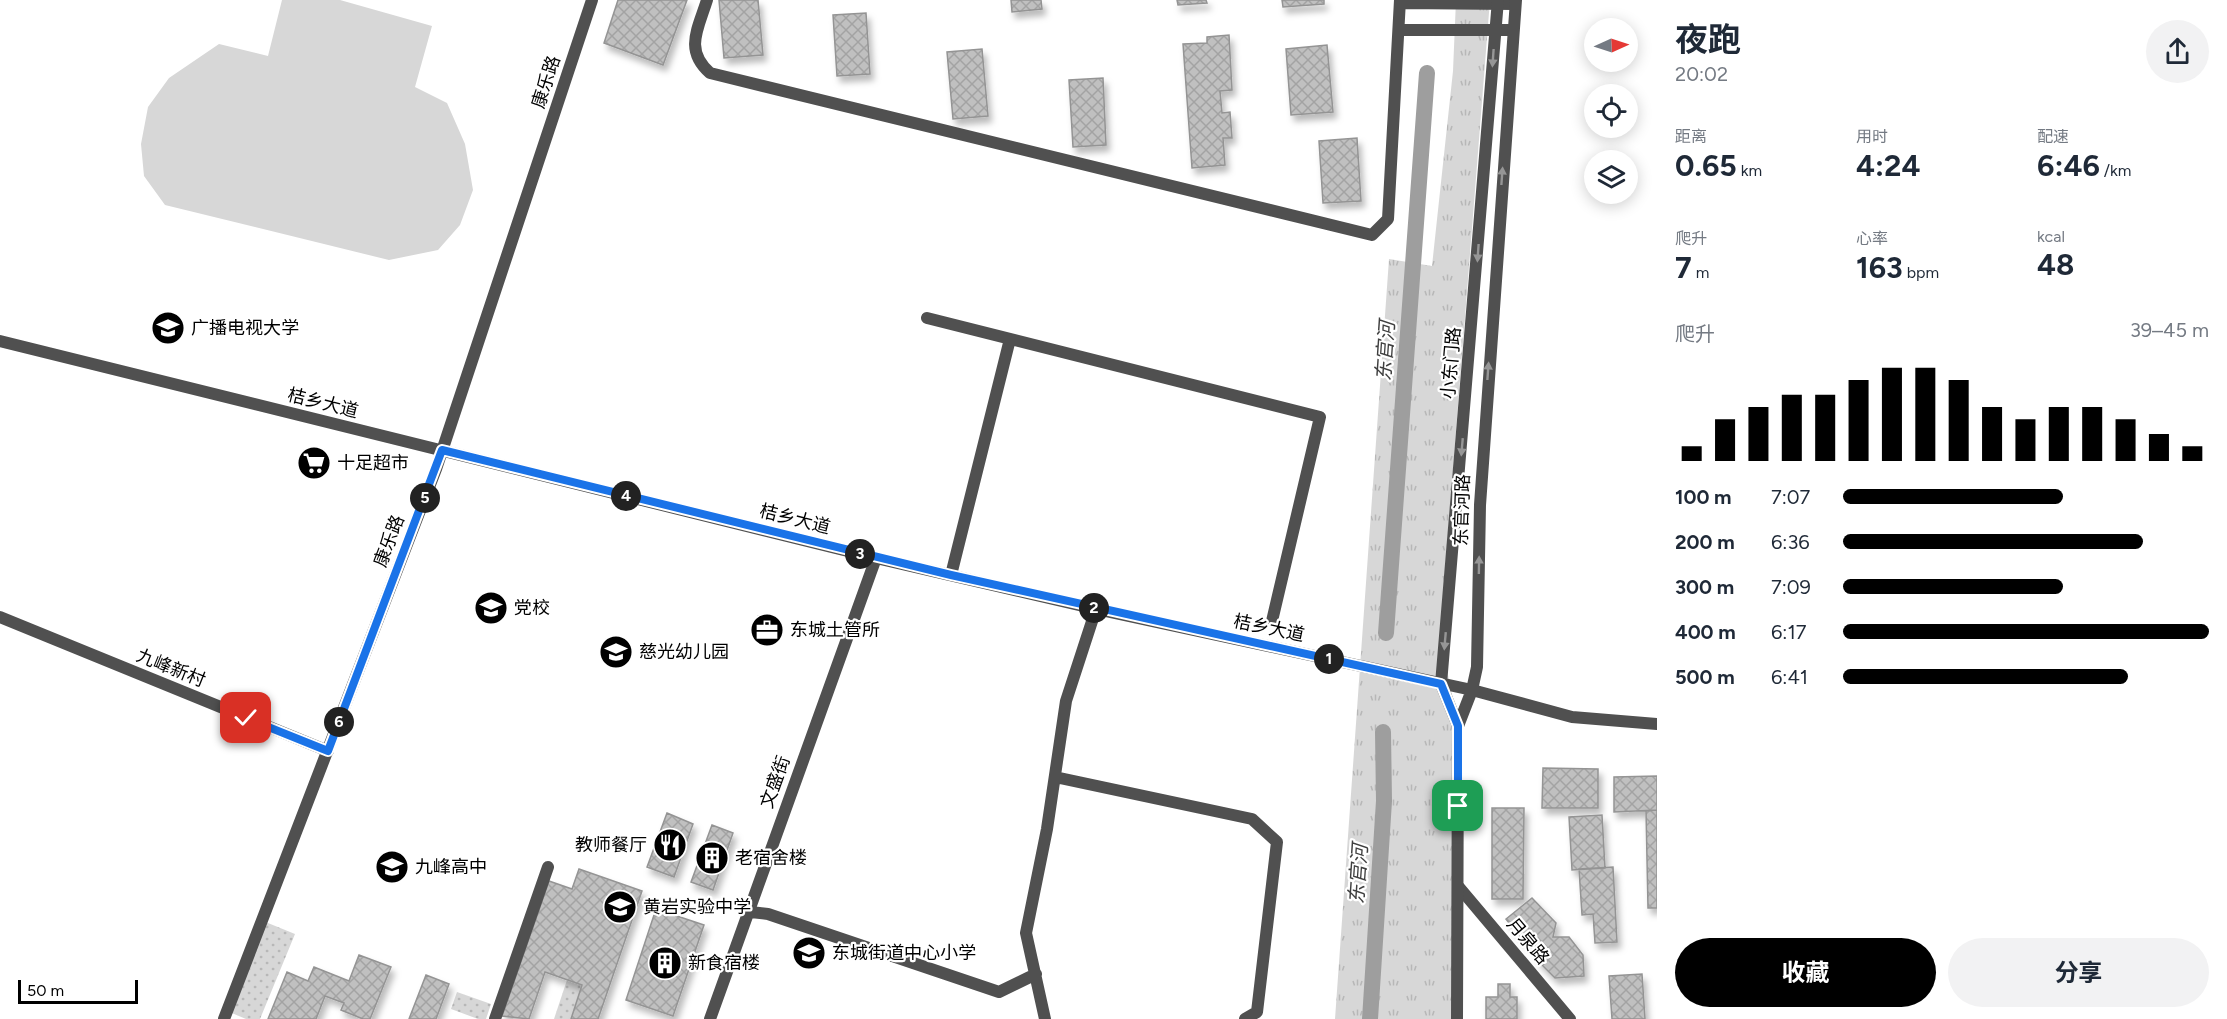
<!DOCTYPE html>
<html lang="zh">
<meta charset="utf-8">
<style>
body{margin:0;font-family:Figtree,"Noto Sans SC",sans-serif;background:#f2f2f3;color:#1f2937;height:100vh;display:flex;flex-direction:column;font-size:22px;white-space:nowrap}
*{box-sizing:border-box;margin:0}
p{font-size:20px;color:#747a83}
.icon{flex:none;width:33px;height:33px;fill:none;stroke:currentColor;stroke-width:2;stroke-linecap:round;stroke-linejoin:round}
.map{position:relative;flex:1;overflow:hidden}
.side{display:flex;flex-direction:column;background:#fff;width:570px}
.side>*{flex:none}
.needle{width:39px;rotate:87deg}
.fabs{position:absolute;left:1584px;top:18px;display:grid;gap:12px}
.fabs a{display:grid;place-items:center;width:54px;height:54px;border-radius:50%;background:#fff;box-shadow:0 3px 15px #0003;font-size:30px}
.scale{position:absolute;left:18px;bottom:15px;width:120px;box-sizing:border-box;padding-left:6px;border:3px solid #000;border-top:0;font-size:16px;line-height:21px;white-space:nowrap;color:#000;-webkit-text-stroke:4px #fff;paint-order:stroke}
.pin{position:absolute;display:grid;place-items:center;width:51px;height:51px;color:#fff;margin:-26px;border-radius:12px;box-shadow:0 3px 9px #0006}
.km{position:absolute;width:30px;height:30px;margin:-15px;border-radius:50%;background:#222;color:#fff;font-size:16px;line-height:30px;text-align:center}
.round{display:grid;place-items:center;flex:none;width:63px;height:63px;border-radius:32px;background:#f2f2f3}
.head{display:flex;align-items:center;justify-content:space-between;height:102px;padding:0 18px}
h1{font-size:33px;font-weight:700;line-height:45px}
.figures{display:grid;grid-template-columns:repeat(3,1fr);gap:9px;height:102px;padding:6px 18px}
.figures div{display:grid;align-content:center}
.figures b{font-size:30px;font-weight:700}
.figures small{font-size:16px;font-weight:400}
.figures p{font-size:16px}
.chart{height:168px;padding:12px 18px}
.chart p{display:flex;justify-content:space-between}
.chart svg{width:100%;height:108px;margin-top:6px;stroke:#000;stroke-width:6}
.button{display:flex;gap:12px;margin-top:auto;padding:12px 18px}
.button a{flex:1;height:69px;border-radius:36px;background:#000;color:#fff;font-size:24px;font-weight:700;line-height:69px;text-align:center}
.button a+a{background:#f2f2f3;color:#1f2937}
ul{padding:0 18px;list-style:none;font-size:20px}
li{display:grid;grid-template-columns:96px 72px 1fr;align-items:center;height:45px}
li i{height:15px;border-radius:8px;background:#000}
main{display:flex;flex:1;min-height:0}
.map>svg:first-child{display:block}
</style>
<main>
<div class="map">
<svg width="1657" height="1019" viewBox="0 0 1657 1019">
<defs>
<pattern id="grass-dots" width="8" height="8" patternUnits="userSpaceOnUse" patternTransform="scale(1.5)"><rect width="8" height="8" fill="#d7d7d7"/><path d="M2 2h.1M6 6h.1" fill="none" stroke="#b7b7b7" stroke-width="1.8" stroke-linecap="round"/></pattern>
<pattern id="park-tufts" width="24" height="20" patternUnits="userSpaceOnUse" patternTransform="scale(1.5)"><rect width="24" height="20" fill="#d7d7d7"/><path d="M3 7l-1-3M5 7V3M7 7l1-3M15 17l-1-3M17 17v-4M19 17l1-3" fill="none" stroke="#b7b7b7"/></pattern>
<pattern id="building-cross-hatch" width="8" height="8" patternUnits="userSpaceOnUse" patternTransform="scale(1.5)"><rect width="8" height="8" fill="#c0c0c0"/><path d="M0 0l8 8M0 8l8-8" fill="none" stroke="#a3a3a3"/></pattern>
<filter id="shadow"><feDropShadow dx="3.5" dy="6" stdDeviation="3" flood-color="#0004"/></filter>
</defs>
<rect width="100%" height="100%" fill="#fff"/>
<path fill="url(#grass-dots)" d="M263,921L295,934L260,1019H246L227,1011Z
M567,980L582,985L571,1019H554Z
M457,992L491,1004L486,1019H478L451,1009Z"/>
<path fill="url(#park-tufts)" d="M1456,0H1490L1440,634L1458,726L1457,1019H1335L1389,259L1432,266L1453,71Z"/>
<path fill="#d7d7d7" d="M282,0H340L432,26L415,87L447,103L465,144L473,190L460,225L438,250L389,260L165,205L144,176L141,144L148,107L169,78L219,44L268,56Z"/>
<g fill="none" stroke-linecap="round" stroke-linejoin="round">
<path stroke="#9e9e9e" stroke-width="16" d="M1386,633L1427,73
M1370,1019L1384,801L1383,732"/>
</g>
<path fill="url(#building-cross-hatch)" stroke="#949494" stroke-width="1.5" filter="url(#shadow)" d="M618,0H687L663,65L604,43Z
M719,0H758L763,55L724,58Z
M1011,0H1041L1042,9L1012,12Z
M1177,0H1206L1207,3L1178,5Z
M1282,0H1324V4L1283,7Z
M866,13L870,74L837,76L833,15Z
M1229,35L1232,90L1220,91L1222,113L1230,112L1232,138H1223L1225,165L1192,168L1183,44L1207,43V37Z
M1327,45L1333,112L1291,115L1286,49Z
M982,49L988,116L953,119L947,52Z
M1103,78L1106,145L1073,147L1069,80Z
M1357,138L1361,201L1323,203L1319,141Z
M1543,768L1598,769V808H1542Z
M1657,776V810L1614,812V777Z
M1492,808H1524L1523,899H1492Z
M1657,810V908H1648L1646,811Z
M667,813L693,824L674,877L647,867Z
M1602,815L1605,868L1572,870L1569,817Z
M712,825L733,833L713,890L691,882Z
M1613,867L1617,942L1595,943L1593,914L1582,915L1579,869Z
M579,869L642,891L598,1019H571L582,985L545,972L529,1019L502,1016L549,881L572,889Z
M1532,898L1556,923L1553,937H1569L1583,955L1584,976L1555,978L1537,960L1535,941L1524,942L1506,919Z
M656,909L704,925L673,1016L626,1000Z
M359,955L391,967L370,1019H363L341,1010L344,1003L325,996L316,1019H268L287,972L308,981L314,967L349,981Z
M1642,974L1645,1019H1612L1609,976Z
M426,975L449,984L436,1019H409Z
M1498,984H1510V997H1517V1019H1486V997H1498Z"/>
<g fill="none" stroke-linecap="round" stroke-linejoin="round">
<path stroke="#505050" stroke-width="12" d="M707,0C698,29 684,50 710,73L1372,235L1388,219L1400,0
M1400,3L1515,4
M1399,30H1513
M927,318L1320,417L1272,621
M951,575L1010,339
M0,617L328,751
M1055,777L1252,819L1277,842L1257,1012L1245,1019
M1458,886L1570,1019
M751,912L768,914L999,992L1036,974
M495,1019L548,867
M710,1019L876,558
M1045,1019L1026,933L1047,829L1066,701L1096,609"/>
<path stroke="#505050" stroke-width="12" d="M0,341L876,558L1096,609L1472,690L1572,717L1657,724
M1458,726L1441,684L1498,0
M224,1019L436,469L592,0
M1457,1019L1458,726L1472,690L1477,667L1480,505L1516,0"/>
</g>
<defs><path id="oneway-solid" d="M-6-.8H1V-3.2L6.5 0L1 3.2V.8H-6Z" transform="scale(1.5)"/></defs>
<g fill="#969696">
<use href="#oneway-solid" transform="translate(1493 58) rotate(94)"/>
<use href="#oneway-solid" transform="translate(1502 176) rotate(-86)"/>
<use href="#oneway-solid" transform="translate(1478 253) rotate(94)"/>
<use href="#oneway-solid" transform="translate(1488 371) rotate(-86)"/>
<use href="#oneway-solid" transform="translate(1462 447) rotate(95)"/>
<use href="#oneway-solid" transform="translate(1479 565) rotate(-89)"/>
<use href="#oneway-solid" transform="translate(1445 641) rotate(95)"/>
</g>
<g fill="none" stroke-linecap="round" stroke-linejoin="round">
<defs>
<path id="route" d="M246,718L328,751L442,450L951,575L1441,684L1458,726V806"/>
</defs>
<use href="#route" stroke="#fff" stroke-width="12"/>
<use href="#route" stroke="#1a73e8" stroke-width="8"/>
</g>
<defs>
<symbol id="school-disc" viewBox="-11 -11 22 22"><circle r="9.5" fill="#000" stroke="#fff"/><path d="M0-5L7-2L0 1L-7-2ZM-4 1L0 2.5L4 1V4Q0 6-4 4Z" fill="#fff"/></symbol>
<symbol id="supermarket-disc" viewBox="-11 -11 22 22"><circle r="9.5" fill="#000" stroke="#fff"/><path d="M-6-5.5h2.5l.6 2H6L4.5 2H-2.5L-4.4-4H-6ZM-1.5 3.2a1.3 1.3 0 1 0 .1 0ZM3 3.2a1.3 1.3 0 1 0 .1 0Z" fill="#fff"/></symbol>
<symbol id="office-disc" viewBox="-11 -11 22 22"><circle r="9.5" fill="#000" stroke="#fff"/><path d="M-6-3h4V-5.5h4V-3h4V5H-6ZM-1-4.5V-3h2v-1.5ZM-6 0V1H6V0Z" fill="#fff"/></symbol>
<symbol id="restaurant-disc" viewBox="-11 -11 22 22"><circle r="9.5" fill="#000" stroke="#fff"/><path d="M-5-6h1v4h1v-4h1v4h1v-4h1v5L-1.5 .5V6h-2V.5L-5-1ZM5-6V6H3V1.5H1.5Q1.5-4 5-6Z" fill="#fff"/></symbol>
<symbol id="building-disc" viewBox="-11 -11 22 22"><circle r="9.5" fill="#000" stroke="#fff"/><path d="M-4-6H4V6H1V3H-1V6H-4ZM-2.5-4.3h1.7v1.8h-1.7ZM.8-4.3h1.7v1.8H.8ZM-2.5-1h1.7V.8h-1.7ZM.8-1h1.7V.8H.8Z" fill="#fff"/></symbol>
</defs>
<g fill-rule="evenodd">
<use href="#school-disc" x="149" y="309" width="38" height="38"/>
<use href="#supermarket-disc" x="295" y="444" width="38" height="38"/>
<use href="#school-disc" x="472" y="589" width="38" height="38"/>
<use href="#office-disc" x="748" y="611" width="38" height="38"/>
<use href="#school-disc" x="597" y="633" width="38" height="38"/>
<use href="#restaurant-disc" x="651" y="826" width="38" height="38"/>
<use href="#building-disc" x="693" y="839" width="38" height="38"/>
<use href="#school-disc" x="373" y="848" width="38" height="38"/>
<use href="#school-disc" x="601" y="888" width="38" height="38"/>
<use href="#school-disc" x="790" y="934" width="38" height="38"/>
<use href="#building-disc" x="646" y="944" width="38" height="38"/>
</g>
<g text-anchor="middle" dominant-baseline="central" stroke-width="4.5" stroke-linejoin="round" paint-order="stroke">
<g font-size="18" fill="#000" stroke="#fff">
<text transform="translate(546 82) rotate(-72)">康乐路</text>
<text transform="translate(1451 363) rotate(-85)">小东门路</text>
<text transform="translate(323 403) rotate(14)">桔乡大道</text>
<text transform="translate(1462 510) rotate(-88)">东官河路</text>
<text transform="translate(795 519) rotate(14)">桔乡大道</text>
<text transform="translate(389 541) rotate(-69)">康乐路</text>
<text transform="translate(1269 628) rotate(12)">桔乡大道</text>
<text transform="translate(171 668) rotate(22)">九峰新村</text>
<text transform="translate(775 782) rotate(-70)">文盛街</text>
<text transform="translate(1528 941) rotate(50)">月泉路</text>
</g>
<g font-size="18" fill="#000" stroke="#fff" text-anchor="start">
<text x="191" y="328">广播电视大学</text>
<text x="337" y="463">十足超市</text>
<text x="514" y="608">党校</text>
<text x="790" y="630">东城土管所</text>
<text x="639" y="652">慈光幼儿园</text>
<text x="647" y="845" text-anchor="end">教师餐厅</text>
<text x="735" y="858">老宿舍楼</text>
<text x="415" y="867">九峰高中</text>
<text x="643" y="907">黄岩实验中学</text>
<text x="832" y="953">东城街道中心小学</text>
<text x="688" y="963">新食宿楼</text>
</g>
<g font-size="20" font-style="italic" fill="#3f3f3f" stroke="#fff">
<text transform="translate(1385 351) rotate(-86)">东官河</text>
<text transform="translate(1358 874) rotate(-86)">东官河</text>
</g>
</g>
</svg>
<div class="fabs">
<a><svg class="needle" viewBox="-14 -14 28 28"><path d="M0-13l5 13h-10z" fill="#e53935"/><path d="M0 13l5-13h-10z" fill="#747a83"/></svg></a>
<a><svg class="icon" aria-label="locate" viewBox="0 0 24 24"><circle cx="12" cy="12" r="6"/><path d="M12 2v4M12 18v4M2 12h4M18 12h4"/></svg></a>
<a><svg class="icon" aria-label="layers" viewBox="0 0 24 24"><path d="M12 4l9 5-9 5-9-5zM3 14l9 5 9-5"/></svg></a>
</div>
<div class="scale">50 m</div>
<div class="pin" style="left:1458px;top:806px;background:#1e9e55"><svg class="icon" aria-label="arrive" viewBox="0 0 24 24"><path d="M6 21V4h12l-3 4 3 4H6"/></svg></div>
<div class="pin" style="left:246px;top:718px;background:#d93025"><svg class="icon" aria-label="check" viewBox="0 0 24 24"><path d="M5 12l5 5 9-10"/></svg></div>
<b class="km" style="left:1329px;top:659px">1</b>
<b class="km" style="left:1094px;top:608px">2</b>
<b class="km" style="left:860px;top:554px">3</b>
<b class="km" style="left:626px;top:496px">4</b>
<b class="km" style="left:425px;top:498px">5</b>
<b class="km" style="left:339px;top:722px">6</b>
</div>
<section class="side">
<div class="head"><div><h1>夜跑</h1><p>20:02</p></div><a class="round"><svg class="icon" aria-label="share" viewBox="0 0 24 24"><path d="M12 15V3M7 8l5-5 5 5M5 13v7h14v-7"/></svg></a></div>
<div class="figures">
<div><p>距离</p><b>0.65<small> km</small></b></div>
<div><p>用时</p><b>4:24</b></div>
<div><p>配速</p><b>6:46<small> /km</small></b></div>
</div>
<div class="figures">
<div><p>爬升</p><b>7<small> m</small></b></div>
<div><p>心率</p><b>163<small> bpm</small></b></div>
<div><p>kcal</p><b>48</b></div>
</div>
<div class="chart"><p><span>爬升</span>39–45 m</p>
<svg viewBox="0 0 160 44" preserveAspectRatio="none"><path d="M5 44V38M15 44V27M25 44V22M35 44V17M45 44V17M55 44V11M65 44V6M75 44V6M85 44V11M95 44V22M105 44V27M115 44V22M125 44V22M135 44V27M145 44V33M155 44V38"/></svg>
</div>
<ul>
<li><b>100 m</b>7:07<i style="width:60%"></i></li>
<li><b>200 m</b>6:36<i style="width:82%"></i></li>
<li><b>300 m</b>7:09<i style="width:60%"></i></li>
<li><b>400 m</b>6:17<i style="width:100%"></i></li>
<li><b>500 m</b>6:41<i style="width:78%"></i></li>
</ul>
<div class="button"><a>收藏</a><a>分享</a></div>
</section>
</main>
